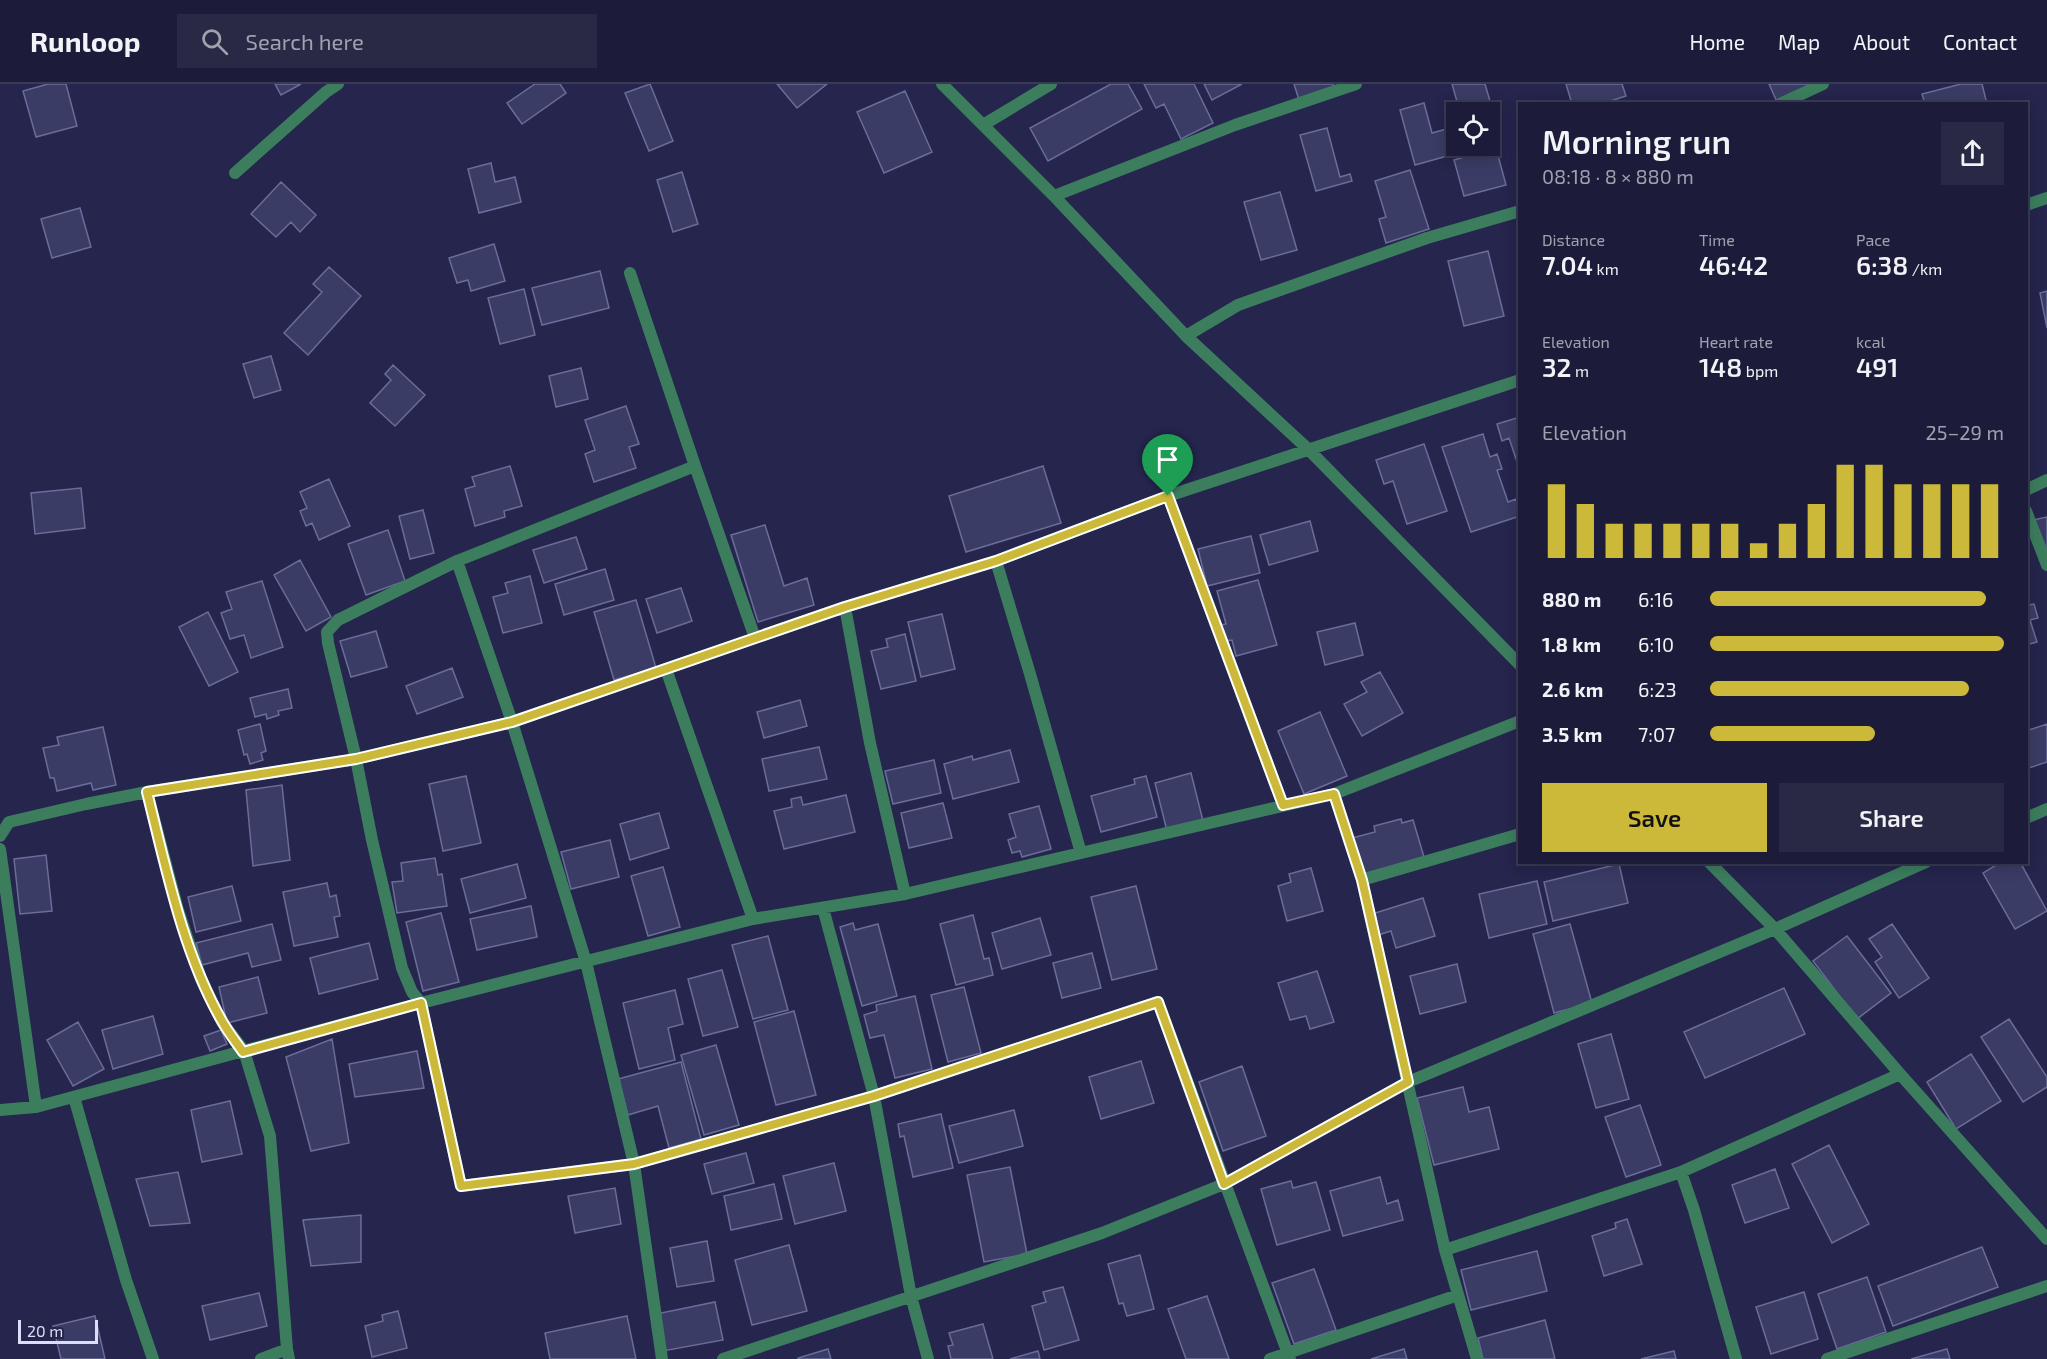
<!DOCTYPE html>
<meta charset="utf-8">
<style>
body{margin:0;font-family:"Exo 2",sans-serif;background:#292945;color:#f1f3f6;height:100vh;display:flex;flex-direction:column;font-size:22px;white-space:nowrap}
*{box-sizing:border-box;margin:0}
p{font-size:20px;color:#a0a1af}
.icon{flex:none;width:33px;height:33px;fill:none;stroke:currentColor;stroke-width:2;stroke-linecap:round;stroke-linejoin:round}
.map{position:relative;flex:1;overflow:hidden}
.panel{position:absolute;left:1518px;top:18px;width:510px;height:762px;display:flex;flex-direction:column;background:#1c1c3a;border-radius:0px;box-shadow:0 3px 15px #0003,0 0 0 2px #3a3a54}
.panel>*{flex:none}
.buttons{position:absolute;left:1446px;top:18px;display:grid;gap:12px}
.buttons a{display:grid;place-items:center;width:54px;height:54px;border-radius:0px;background:#1c1c3a;box-shadow:0 3px 15px #0003,0 0 0 2px #3a3a54;font-size:30px}
.scale{position:absolute;left:18px;bottom:15px;width:80px;box-sizing:border-box;padding-left:6px;border:3px solid #dbdef8;border-top:0;font-size:16px;line-height:21px;white-space:nowrap;color:#dbdef8;-webkit-text-stroke:4px #25254d;paint-order:stroke}
.pin{position:absolute;display:grid;place-items:center;width:51px;height:51px;color:#fff;margin:-62px -26px;border-radius:50% 50% 50% 0;rotate:-45deg;box-shadow:0 0 6px #0007}
.pin .icon{rotate:45deg}
.round{display:grid;place-items:center;flex:none;width:63px;height:63px;border-radius:0px;background:#292945}
.head{display:flex;align-items:center;justify-content:space-between;height:102px;padding:0 24px}
h1{font-size:33px;font-weight:600;line-height:45px}
.metrics{display:grid;grid-template-columns:repeat(3,1fr);gap:9px;height:102px;padding:6px 24px}
.metrics div{display:grid;align-content:center}
.metrics b{font-size:26px;font-weight:600}
.metrics small{font-size:16px;font-weight:400}
.metrics p{font-size:16px}
.chart{height:168px;padding:12px 24px}
.chart p{display:flex;justify-content:space-between}
.chart svg{width:100%;height:108px;margin-top:6px;stroke:#ccb939;stroke-width:6}
.primary-button{display:flex;gap:12px;margin-top:auto;padding:12px 24px}
.primary-button a{flex:1;height:69px;border-radius:0px;background:#ccb939;color:#111;font-size:24px;font-weight:600;line-height:69px;text-align:center}
.primary-button a+a{background:#292945;color:#f1f3f6}
ul{padding:0 24px;list-style:none;font-size:20px}
li{display:grid;grid-template-columns:96px 72px 1fr;align-items:center;height:45px}
li i{height:15px;border-radius:8px;background:#ccb939}
header{display:flex;align-items:center;gap:36px;box-sizing:border-box;height:84px;padding:0 30px;background:#1c1c3a;border-bottom:2px solid #3a3a54}
header strong{font-size:28px}
nav{display:flex;gap:33px;margin-inline-start:auto;font-size:21px}
.search{width:420px;height:54px;background:#292945;display:flex;align-items:center;gap:15px;box-sizing:border-box;padding:0 21px;border-radius:0px;color:#a0a1af;font-size:22px}
.map>svg:first-child{display:block}
</style>
<header>
<strong>Runloop</strong>
<div class="search"><svg class="icon" aria-label="search" viewBox="0 0 24 24"><circle cx="10" cy="10" r="6"/><path d="M15 15l6 6"/></svg>Search here</div>
<nav><a>Home</a><a>Map</a><a>About</a><a>Contact</a></nav>
</header>
<div class="map">
<svg width="2047" height="1275" viewBox="0 0 2047 1275">
<rect width="100%" height="100%" fill="#25254d"/>
<path fill="#3a3c65" stroke="#6a6d9a" stroke-width="1.5" d="M48,0H66L77,42L36,53L23,7Z
M275,0H301L281,11Z
M535,0H560L566,9L522,40L507,19Z
M650,0L673,57L649,67L625,9Z
M777,0H827L797,24Z
M1111,0H1128L1142,25L1048,77L1030,44Z
M1144,0H1194L1213,39L1181,55L1164,20L1156,24Z
M1204,0H1242L1212,16Z
M1294,0H1333L1334,4L1299,16Z
M1452,0H1485L1497,41L1490,43V28H1460Z
M1566,0H1622L1626,12L1601,20H1572Z
M1769,0H1815L1777,18Z
M1961,0H1982L1987,20H1925L1922,10Z
M905,7L932,68L884,89L857,28Z
M1424,19L1432,49L1450,44L1458,69L1415,81L1400,26Z
M1327,44L1340,93L1350,90L1352,97L1316,107L1300,51Z
M1496,64L1506,101L1464,112L1454,76Z
M491,79L495,98L515,93L521,118L479,129L468,85Z
M1410,86L1429,145L1386,159L1379,135L1386,133L1375,97Z
M682,88L698,140L673,148L657,96Z
M281,98L316,131L300,148L291,138L276,153L251,130Z
M1280,108L1297,166L1261,176L1244,118Z
M80,124L91,163L52,174L41,135Z
M494,160L505,197L471,207L468,196L457,199L449,174Z
M1488,167L1504,232L1464,242L1448,177Z
M329,183L361,212L308,271L284,249L322,208L313,200Z
M600,187L609,224L542,241L532,204Z
M524,205L535,251L500,260L488,214Z
M2047,207V244L2040,209Z
M271,272L281,306L254,314L243,280Z
M393,281L425,311L395,342L370,319L391,296L385,290Z
M581,284L588,315L556,323L549,292Z
M626,322L639,360L629,363L636,384L594,398L585,370L595,366L585,336Z
M1520,333V387L1509,354L1502,357L1497,340Z
M1483,350L1490,373L1497,370L1502,385L1497,386L1508,418L1516,415L1520,432L1471,448L1442,363Z
M1424,360L1447,427L1407,440L1393,397L1384,400L1376,376Z
M510,382L522,422L504,427L505,433L475,442L465,405L475,402L472,393Z
M1043,382L1061,439L966,468L949,412Z
M329,395L350,442L319,456L312,439L306,442L300,427L307,424L300,408Z
M81,404L85,444L35,450L31,409Z
M423,426L434,469L410,475L399,432Z
M2047,433V485L2033,436Z
M1310,437L1318,467L1269,481L1260,451Z
M765,441L784,502L807,494L814,521L758,538L731,451Z
M388,446L405,497L366,511L348,460Z
M1251,452L1260,489L1207,502L1198,465Z
M576,453L587,485L544,499L533,466Z
M300,476L331,533L306,547L274,491Z
M605,485L614,516L564,531L555,500Z
M530,492L542,539L503,549L493,513L508,509L505,499Z
M1258,496L1277,561L1236,572L1232,556L1225,557L1220,541L1226,540L1217,507Z
M262,497L283,563L251,574L244,551L230,555L221,529L232,525L226,508Z
M681,504L692,537L657,549L646,515Z
M2026,513L2029,521L2034,520L2038,534L2030,536L2037,558L2026,561Z
M636,516L656,584L614,596L594,528Z
M208,528L238,588L209,602L179,543Z
M942,530L955,585L921,593L908,538Z
M1355,539L1363,571L1325,581L1317,548Z
M376,547L387,583L351,593L340,557Z
M905,550L916,597L881,605L871,567L888,563L886,555Z
M452,584L463,613L417,630L406,602Z
M1380,588L1403,629L1362,652L1344,620L1367,608L1361,598Z
M288,605L292,624L278,627L279,631L267,635L266,630L255,633L250,614Z
M800,616L807,642L764,654L757,628Z
M1320,628L1347,692L1304,710L1278,647Z
M260,640L266,667L261,669L263,676L250,680L247,670L244,671L238,646Z
M2047,640V678L2026,685V647Z
M103,643L116,701L93,706L91,699L57,707L54,694H50L43,664L59,661L57,653Z
M819,663L827,695L769,707L762,675Z
M1010,666L1019,698L953,715L944,680L972,672L973,676Z
M934,676L941,709L893,720L885,687Z
M1191,689L1203,737L1167,747L1155,699Z
M466,692L481,759L443,767L429,700Z
M1146,692L1157,733L1101,748L1091,712L1135,700L1134,695Z
M282,701L290,776L253,782L246,706Z
M846,711L855,748L784,765L774,727L792,723L791,715L801,713L803,721Z
M943,719L952,754L909,764L901,729Z
M1039,722L1051,765L1022,773L1020,767L1012,769L1008,756L1016,753L1009,730Z
M659,729L669,764L630,776L620,740Z
M1401,735L1402,739L1413,736L1424,773L1363,790L1352,754L1375,748L1374,742Z
M610,756L619,793L571,805L561,768Z
M46,771L52,827L20,830L14,775Z
M435,774L438,791L442,790L447,822L397,829L392,798L403,797L401,779Z
M2001,778H2020L2047,827L2015,845L1983,789Z
M517,780L526,814L470,829L461,795Z
M1619,780L1628,819L1553,837L1544,798Z
M663,783L680,843L648,852L631,792Z
M1311,784L1323,827L1287,837L1278,802L1291,798L1289,790Z
M1537,797L1547,840L1489,854L1479,810Z
M327,799L330,813L336,811L340,832L334,833L338,853L294,862L283,808Z
M232,802L241,837L196,848L188,813Z
M1136,802L1157,885L1112,896L1091,813Z
M1423,814L1435,852L1396,864L1391,847L1378,851L1372,830Z
M531,822L537,853L477,866L470,835Z
M441,829L459,898L423,907L406,838Z
M973,831L984,875L989,874L993,891L956,901L940,840Z
M1040,834L1051,871L1002,885L992,849Z
M853,839L855,846L878,840L897,912L862,922L840,843Z
M272,840L281,876L252,883L248,869L202,881L196,859Z
M1570,840L1592,919L1554,929L1533,850Z
M1892,840L1929,894L1899,914L1875,878L1882,873L1869,855Z
M768,852L788,926L753,935L732,861Z
M1847,852L1891,909L1857,935L1813,877Z
M369,859L378,895L319,910L310,874Z
M1092,869L1101,904L1062,914L1053,879Z
M1457,880L1466,918L1420,930L1410,892Z
M722,886L738,943L703,952L688,895Z
M1317,887L1334,938L1310,945L1306,932L1290,936L1278,899Z
M258,893L267,929L227,939L219,903Z
M964,903L981,969L948,978L931,911Z
M1784,904L1805,950L1705,994L1684,948Z
M675,906L683,940L668,944L675,976L639,985L623,919Z
M915,912L932,985L895,994L884,951L870,954L864,931L877,927L876,921Z
M794,927L816,1011L776,1021L754,938Z
M153,932L163,970L113,985L102,946Z
M2009,935L2047,993V1003L2023,1018L1981,953Z
M78,938L104,985L73,1002L47,956Z
M221,946L227,960L210,967L204,952Z
M1611,950L1629,1015L1596,1024L1578,960Z
M332,955L349,1059L311,1067L286,973Z
M716,961L739,1041L704,1051L681,971Z
M417,967L424,1004L355,1013L349,980Z
M1971,970L2001,1017L1956,1045L1927,998Z
M1141,977L1154,1019L1101,1035L1089,993Z
M681,978L701,1055L669,1064L658,1022L628,1031L618,995Z
M1242,982L1266,1052L1223,1067L1199,998Z
M1463,1003L1469,1028L1489,1023L1499,1065L1434,1081L1417,1014Z
M230,1017L242,1070L202,1078L191,1026Z
M1640,1021L1661,1081L1626,1093L1605,1033Z
M1014,1026L1023,1062L959,1079L949,1042Z
M941,1030L953,1084L913,1093L904,1052L900,1053L898,1040Z
M1829,1061L1869,1140L1832,1159L1792,1080Z
M746,1069L754,1099L712,1110L704,1080Z
M834,1079L846,1127L795,1140L783,1092Z
M1010,1083L1027,1170L984,1178L967,1091Z
M1775,1085L1789,1124L1745,1139L1732,1101Z
M178,1088L190,1139L150,1142L136,1095Z
M1380,1093L1387,1120L1398,1116L1403,1136L1343,1152L1330,1107Z
M1291,1097L1293,1104L1316,1098L1330,1146L1277,1161L1261,1105Z
M774,1100L782,1135L731,1146L724,1112Z
M615,1104L621,1140L575,1149L568,1112Z
M361,1131V1178L311,1182L303,1136Z
M1627,1135L1642,1180L1604,1192L1592,1152L1616,1144L1615,1139Z
M707,1157L714,1197L677,1203L670,1164Z
M789,1161L807,1227L752,1241L735,1176Z
M1982,1163L1998,1203L1893,1242L1878,1202Z
M1537,1167L1547,1207L1471,1226L1461,1186Z
M1140,1171L1154,1225L1127,1232L1123,1219L1119,1220L1108,1180Z
M1314,1185L1336,1246L1294,1260L1272,1199Z
M1867,1193L1886,1248L1837,1265L1818,1210Z
M1063,1203L1079,1256L1044,1266L1032,1222L1046,1218L1043,1208Z
M1804,1208L1818,1255L1771,1270L1756,1223Z
M259,1209L267,1242L210,1256L202,1222Z
M1207,1212L1229,1275H1186L1168,1225Z
M715,1218L723,1256L663,1267L656,1230Z
M398,1227L407,1264L372,1273L365,1242L383,1237L382,1231Z
M95,1232L105,1275H61L53,1242Z
M627,1232L636,1275H550L545,1249Z
M1545,1236L1555,1275H1483L1478,1254Z
M983,1240L993,1275H951L948,1262L953,1261L949,1249Z
M828,1265L831,1275H798V1274Z
M1404,1265L1407,1275H1371Z
M1947,1265L1950,1275H1911Z
M1038,1267L1040,1275H1010Z
M1674,1267L1676,1275H1641Z"/>
<g fill="none" stroke-linecap="round" stroke-linejoin="round">
<path stroke="#3c7d5e" stroke-width="12" d="M942,0L1054,112L1186,252L1309,366L1520,581
M1780,20L1823,0
M983,41L1051,0
M235,89L326,8L338,0
M1054,112L1235,41L1356,0
M2026,121L2047,114
M630,189L695,382L755,554
M1186,252L1238,221L1427,154L1520,127
M2026,406L2047,396
M1168,412L1283,721
M2026,427L2047,481
M457,477L512,638L586,878L634,1080L874,1012L1158,918L1290,1275
M996,477L1030,590L1081,769
M845,523L870,659L905,810
M666,585L753,835
M147,708L178,826L201,895L222,938L244,967L270,1052L287,1265L289,1275
M1334,710L1362,796L1445,1166L1477,1275
M2026,734L2047,725
M0,752L9,738L86,720L147,708L356,675L512,638L845,523L996,477L1168,412L1520,296
M0,765L3,786
M1709,778L1775,845L1900,990L2047,1155
M0,786H3L36,1023L421,919L753,835L905,810L1334,710L1520,637
M1362,796L1520,750
M823,824L874,1012L911,1212L928,1275
M74,1013L126,1196L153,1275
M0,1026L36,1023
M1681,1088L1694,1126L1736,1275
M1445,1166L1681,1088L1900,990
M261,1275L287,1265
M662,1275L634,1080L461,1102L421,919L412,908L402,884L372,756L356,675L328,559L327,548L338,536L457,477L695,382
M723,1275L1102,1149L1224,1100L1408,998L1775,845L1926,778
M1270,1275L1458,1211
M1827,1275L2047,1202"/>
</g>
<g fill="none" stroke-linecap="round" stroke-linejoin="round">
<defs>
<path id="route" d="M1168,412L1283,721L1334,710L1362,796L1408,998L1224,1100L1158,918L874,1012L634,1080L461,1102L421,919L243,968C236,958 228,948 222,937C183,869 166,784 147,708L356,675L512,638L845,523L996,477Z"/>
</defs>
<use href="#route" stroke="#fff" stroke-width="12"/>
<use href="#route" stroke="#ccb939" stroke-width="8"/>
</g>
</svg>
<div class="buttons">
<a><svg class="icon" aria-label="locate" viewBox="0 0 24 24"><circle cx="12" cy="12" r="6"/><path d="M12 2v4M12 18v4M2 12h4M18 12h4"/></svg></a>
</div>
<div class="scale">20 m</div>
<div class="pin" style="left:1168px;top:412px;background:#1e9e55"><svg class="icon" aria-label="arrive" viewBox="0 0 24 24"><path d="M6 21V4h12l-3 4 3 4H6"/></svg></div>
<section class="panel">
<div class="head"><div><h1>Morning run</h1><p>08:18 · 8 × 880 m</p></div><a class="round"><svg class="icon" aria-label="share" viewBox="0 0 24 24"><path d="M12 15V3M7 8l5-5 5 5M5 13v7h14v-7"/></svg></a></div>
<div class="metrics">
<div><p>Distance</p><b>7.04<small> km</small></b></div>
<div><p>Time</p><b>46:42</b></div>
<div><p>Pace</p><b>6:38<small> /km</small></b></div>
</div>
<div class="metrics">
<div><p>Elevation</p><b>32<small> m</small></b></div>
<div><p>Heart rate</p><b>148<small> bpm</small></b></div>
<div><p>kcal</p><b>491</b></div>
</div>
<div class="chart"><p><span>Elevation</span>25–29 m</p>
<svg viewBox="0 0 160 44" preserveAspectRatio="none"><path d="M5 44V14M15 44V22M25 44V30M35 44V30M45 44V30M55 44V30M65 44V30M75 44V38M85 44V30M95 44V22M105 44V6M115 44V6M125 44V14M135 44V14M145 44V14M155 44V14"/></svg>
</div>
<ul>
<li><b>880 m</b>6:16<i style="width:94%"></i></li>
<li><b>1.8 km</b>6:10<i style="width:100%"></i></li>
<li><b>2.6 km</b>6:23<i style="width:88%"></i></li>
<li><b>3.5 km</b>7:07<i style="width:56%"></i></li>
</ul>
<div class="primary-button"><a>Save</a><a>Share</a></div>
</section>
</div>
